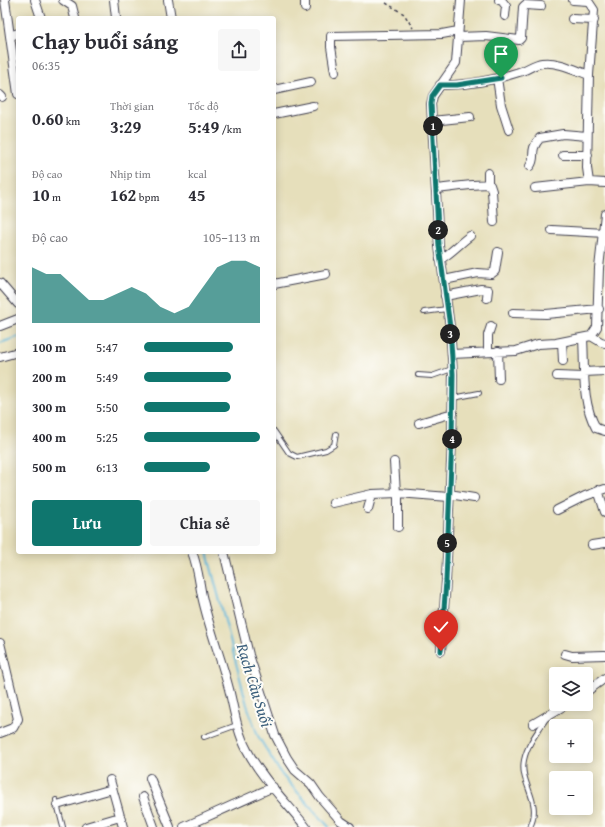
<!DOCTYPE html>
<html lang="vi">
<meta charset="utf-8">
<style>
body{margin:0;font-family:"Gentium Book Plus",serif;background:#f7f7f7;color:#2b2b33;height:100vh;display:flex;flex-direction:column;font-size:15px;white-space:nowrap}
*{box-sizing:border-box;margin:0}
p{font-size:13px;color:#7c7c81}
.icon{flex:none;width:22px;height:22px;fill:none;stroke:currentColor;stroke-width:2;stroke-linecap:round;stroke-linejoin:round}
.map{position:relative;flex:1;overflow:hidden}
.panel{position:absolute;left:16px;top:16px;width:260px;height:538px;display:flex;flex-direction:column;background:#fff;border-radius:4px;box-shadow:0 2px 10px #0003}
.panel>*{flex:none}
.buttons{position:absolute;left:549px;top:667px;display:grid;gap:8px}
.buttons a{display:grid;place-items:center;width:44px;height:44px;border-radius:4px;background:#fff;box-shadow:0 2px 10px #0003;font-size:20px}
.pin{position:absolute;display:grid;place-items:center;width:34px;height:34px;color:#fff;margin:-41px -17px;border-radius:50% 50% 50% 0;rotate:-45deg;box-shadow:0 0 4px #0007}
.pin .icon{rotate:45deg}
.km{position:absolute;width:20px;height:20px;margin:-10px;border-radius:50%;background:#222;color:#fff;font-size:11px;line-height:20px;text-align:center}
.round{display:grid;place-items:center;flex:none;width:42px;height:42px;border-radius:4px;background:#f7f7f7}
.summary{display:flex;align-items:center;justify-content:space-between;height:68px;padding:0 16px}
h1{font-size:22px;font-weight:700;line-height:30px}
.stats{display:grid;grid-template-columns:repeat(3,1fr);gap:6px;height:68px;padding:4px 16px}
.stats div{display:grid;align-content:center}
.stats b{font-size:17px;font-weight:700}
.stats small{font-size:11px;font-weight:400}
.stats p{font-size:11px}
.chart{height:112px;padding:8px 16px}
.chart p{display:flex;justify-content:space-between}
.chart svg{width:100%;height:72px;margin-top:4px;fill:#0f766e;opacity:.7}
.cta{display:flex;gap:8px;margin-top:auto;padding:8px 16px}
.cta a{flex:1;height:46px;border-radius:4px;background:#0f766e;color:#fff;font-size:16px;font-weight:700;line-height:46px;text-align:center}
.cta a+a{background:#f7f7f7;color:#2b2b33}
ul{padding:0 16px;list-style:none;font-size:13px}
li{display:grid;grid-template-columns:64px 48px 1fr;align-items:center;height:30px}
li i{height:10px;border-radius:5px;background:#0f766e}
.map>svg:first-child{display:block}
</style>
<div class="map">
<svg width="605" height="827" viewBox="0 0 605 827">
<rect width="100%" height="100%" fill="#fdfcf7"/>
<filter id="ink" filterUnits="userSpaceOnUse"><feTurbulence type="fractalNoise" baseFrequency=".025" numOctaves="2"/><feDisplacementMap in="SourceGraphic" scale="8" xChannelSelector="R" yChannelSelector="G"/><feConvolveMatrix kernelMatrix="1 2 1 2 8 2 1 2 1" color-interpolation-filters="sRGB"/></filter>
<filter id="wash" filterUnits="userSpaceOnUse"><feTurbulence type="fractalNoise" baseFrequency=".012" numOctaves="4" result="noise"/><feDisplacementMap in="SourceGraphic" scale="16" xChannelSelector="R" yChannelSelector="G"/><feGaussianBlur stdDeviation="0.9" result="paint"/><feColorMatrix in="noise" values="0 0 0 0 0 0 0 0 0 0 0 0 0 0 0 0 0 1.4 0 .05"/><feComposite in="paint" operator="in"/></filter>
<g filter="url(#wash)">
<rect width="100%" height="100%" fill="#e6dfbb"/>
<g fill="none" stroke-linecap="round" stroke-linejoin="round">
<path stroke="#5eb7db" stroke-width="2" d="M0,343L18,337
M207,552L247,705L258,736L282,775L329,827"/>
</g>
</g>
<g filter="url(#ink)">
<g fill="none" stroke-linecap="round" stroke-linejoin="round">
<defs>
<path id="lane" d="M424,312L447,309
M418,375L432,376L452,369
M453,398L479,393
M274,431L289,453L297,457L326,450L334,445L336,434
M204,737L237,725
M56,800L63,827
M530,827C543,801 519,784 524,760C527,745 538,731 546,719"/>
<path id="street" d="M5,0L18,94
M35,0L41,18
M63,0L72,6L75,18
M114,0L116,18
M168,0L171,18
M305,0V8
M499,0L502,1L506,6L505,16
M573,0L588,1L594,10L589,75L587,168L589,182L605,183
M572,19L594,20
M11,36L18,33
M458,37L486,36L519,40L521,38L523,7L525,5L541,6
M335,72L331,47V36L442,34L458,31
M497,78L501,105L509,130
M440,85C467,86 494,80 519,72C527,70 534,64 542,63C557,61 575,70 589,75
M274,90L311,82
M0,95L2,97
M274,114L313,106
M432,121L470,117
M563,155H588
M530,166C537,157 528,151 540,138L563,134L587,136
M488,184V173
M535,188L589,182
M437,189C448,188 483,182 490,185L492,191L494,222
M552,230L605,233
M440,259C446,258 462,241 470,236
M444,280L478,273L491,274L495,271L498,252
M0,283L18,304
M274,284L326,274
M445,296L481,289L488,290L487,298
M513,313L546,314L599,309
M0,326L18,319
M591,336L601,342L605,343
M583,339C585,369 581,401 596,428L605,431
M562,342L563,361
M488,351V335L491,326
M498,351L499,379
M452,354L516,351L538,344L556,343L591,336L597,327L599,268L605,214
M0,357L18,352
M584,372L605,371
M557,376L584,377
M419,423L453,413
M394,462L396,493
M598,490L605,512
M398,493V527
M449,494L474,498
M333,503L372,494
M368,509L372,494L398,493L449,497
M557,510L585,496L605,489
M592,545L605,543
M192,552C198,567 199,581 202,596C209,628 221,658 229,689C234,709 237,732 247,750C262,779 286,802 306,827
M224,552L249,655L275,735L287,758L295,770L311,784L320,797L341,821L350,827
M0,643L18,719L13,728L0,733
M441,651L446,581L452,439L453,374L450,327L439,246L431,104L433,96L456,63L461,0
M565,654L572,656L605,655
M586,692L605,678
M533,724L567,704
M150,778L170,827
M110,780L123,827
M143,797L154,827
M57,805L112,789
M86,827L120,817
M184,827L273,787"/>
</defs>
<use href="#lane" stroke="#3f3e4e" stroke-width="6"/>
<use href="#street" stroke="#3f3e4e" stroke-width="10"/>
<path stroke="#3f3e4e" stroke-width="1.5" stroke-dasharray="3 3" stroke-linecap="butt" d="M386,3L404,14L413,28"/>
<use href="#lane" stroke="#fff" stroke-width="4"/>
<use href="#street" stroke="#fff" stroke-width="8"/>
</g>
</g>
<g fill="none" stroke-linecap="round" stroke-linejoin="round" filter="url(#ink)">
<defs>
<path id="route" d="M441,651L446,581L452,439L453,374L450,327L439,246L431,104L432,96L440,85H457L501,78"/>
</defs>
<use href="#route" stroke="#fff" stroke-width="8"/>
<use href="#route" stroke="#0f766e" stroke-width="5"/>
</g>
<g text-anchor="middle" dominant-baseline="central" stroke-width="4" stroke-linejoin="round" paint-order="stroke">
<g font-size="16" font-style="italic" fill="#3a5e7b" stroke="#fdfcf7">
<text transform="translate(255 685) rotate(73)">Rạch Cầu Suối</text>
</g>
</g>
</svg>
<div class="buttons">
<a><svg class="icon" aria-label="layers" viewBox="0 0 24 24"><path d="M12 4l9 5-9 5-9-5zM3 14l9 5 9-5"/></svg></a>
<a>+</a>
<a>−</a>
</div>
<div class="pin" style="left:501px;top:78px;background:#1e9e55"><svg class="icon" aria-label="arrive" viewBox="0 0 24 24"><path d="M6 21V4h12l-3 4 3 4H6"/></svg></div>
<div class="pin" style="left:441px;top:651px;background:#d93025"><svg class="icon" aria-label="check" viewBox="0 0 24 24"><path d="M5 12l5 5 9-10"/></svg></div>
<b class="km" style="left:433px;top:126px">1</b>
<b class="km" style="left:438px;top:230px">2</b>
<b class="km" style="left:450px;top:334px">3</b>
<b class="km" style="left:452px;top:439px">4</b>
<b class="km" style="left:447px;top:543px">5</b>
<section class="panel">
<div class="summary"><div><h1>Chạy buổi sáng</h1><p>06:35</p></div><a class="round"><svg class="icon" aria-label="share" viewBox="0 0 24 24"><path d="M12 15V3M7 8l5-5 5 5M5 13v7h14v-7"/></svg></a></div>
<div class="stats">
<div><b>0.60<small> km</small></b></div>
<div><p>Thời gian</p><b>3:29</b></div>
<div><p>Tốc độ</p><b>5:49<small> /km</small></b></div>
</div>
<div class="stats">
<div><p>Độ cao</p><b>10<small> m</small></b></div>
<div><p>Nhịp tim</p><b>162<small> bpm</small></b></div>
<div><p>kcal</p><b>45</b></div>
</div>
<div class="chart"><p><span>Độ cao</span>105–113 m</p>
<svg viewBox="0 0 160 44" preserveAspectRatio="none"><path d="M0 44V10L10 14L20 14L30 22L40 30L50 30L60 26L70 22L80 26L90 34L100 38L110 34L120 22L130 10L140 6L150 6L160 10V44z"/></svg>
</div>
<ul>
<li><b>100 m</b>5:47<i style="width:77%"></i></li>
<li><b>200 m</b>5:49<i style="width:75%"></i></li>
<li><b>300 m</b>5:50<i style="width:74%"></i></li>
<li><b>400 m</b>5:25<i style="width:100%"></i></li>
<li><b>500 m</b>6:13<i style="width:57%"></i></li>
</ul>
<div class="cta"><a>Lưu</a><a>Chia sẻ</a></div>
</section>
</div>
